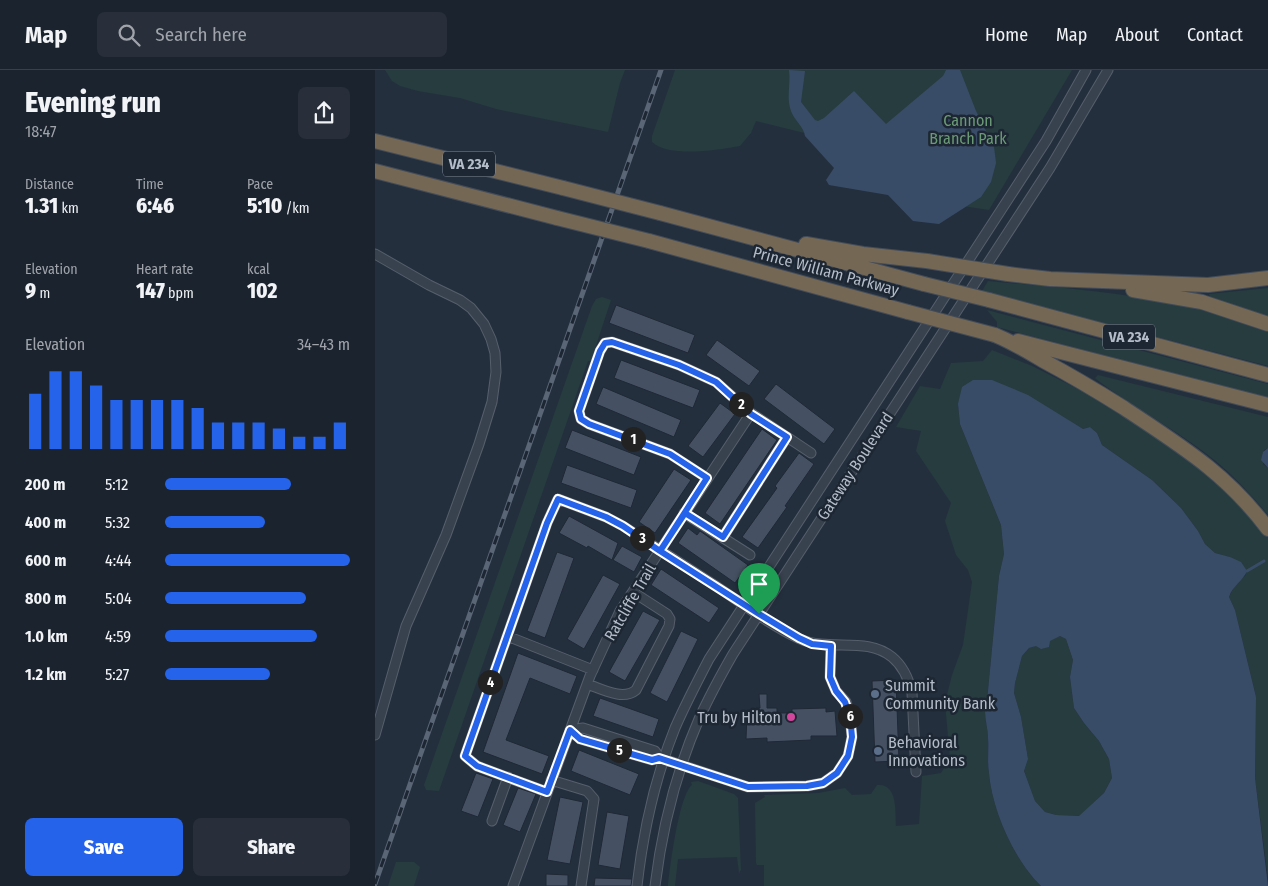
<!DOCTYPE html>
<meta charset="utf-8">
<style>
body{margin:0;font-family:"Fira Sans Condensed",sans-serif;background:#282f3a;color:#f1f3f6;height:100vh;display:flex;flex-direction:column;font-size:19px;white-space:nowrap}
*{box-sizing:border-box;margin:0}
p{font-size:16px;color:#a0a4aa}
.icon{flex:none;width:28px;height:28px;fill:none;stroke:currentColor;stroke-width:2;stroke-linecap:round;stroke-linejoin:round}
.map{position:relative;flex:1;overflow:hidden}
.details{display:flex;flex-direction:column;background:#1b232e;width:375px}
.details>*{flex:none}
.pin{position:absolute;display:grid;place-items:center;width:42px;height:42px;color:#fff;margin:-51px -21px;border-radius:50% 50% 50% 0;rotate:-45deg;box-shadow:0 0 5px #0007}
.pin .icon{rotate:45deg}
.km{position:absolute;width:25px;height:25px;margin:-12px;border-radius:50%;background:#222;color:#fff;font-size:14px;line-height:25px;text-align:center}
.round{display:grid;place-items:center;flex:none;width:52px;height:52px;border-radius:8px;background:#282f3a}
.head{display:flex;align-items:center;justify-content:space-between;height:85px;padding:0 25px}
h1{font-size:28px;font-weight:800;line-height:38px}
.stats{display:grid;grid-template-columns:repeat(3,1fr);gap:8px;height:85px;padding:5px 25px}
.stats div{display:grid;align-content:center}
.stats b{font-size:21px;font-weight:800}
.stats small{font-size:14px;font-weight:400}
.stats p{font-size:14px}
.chart{height:140px;padding:10px 25px}
.chart p{display:flex;justify-content:space-between}
.chart svg{width:100%;height:90px;margin-top:5px;stroke:#2563eb;stroke-width:6}
.button{display:flex;gap:10px;margin-top:auto;padding:10px 25px}
.button a{flex:1;height:58px;border-radius:8px;background:#2563eb;color:#fff;font-size:20px;font-weight:800;line-height:58px;text-align:center}
.button a+a{background:#282f3a;color:#f1f3f6}
ul{padding:0 25px;list-style:none;font-size:16px}
li{display:grid;grid-template-columns:80px 60px 1fr;align-items:center;height:38px}
li i{height:12px;border-radius:6px;background:#2563eb}
header{display:flex;align-items:center;gap:30px;box-sizing:border-box;height:70px;padding:0 25px;background:#1b232e;border-bottom:1px solid #39404a}
header strong{font-size:24px}
nav{display:flex;gap:28px;margin-inline-start:auto;font-size:18px}
.search{width:350px;height:45px;background:#282f3a;display:flex;align-items:center;gap:12px;box-sizing:border-box;padding:0 18px;border-radius:8px;color:#a0a4aa;font-size:19px}
main{display:flex;flex:1;min-height:0}
.map>svg:first-child{display:block}
</style>
<header>
<strong>Map</strong>
<div class="search"><svg class="icon" aria-label="search" viewBox="0 0 24 24"><circle cx="10" cy="10" r="6"/><path d="M15 15l6 6"/></svg>Search here</div>
<nav><a>Home</a><a>Map</a><a>About</a><a>Contact</a></nav>
</header>
<main>
<section class="details">
<div class="head"><div><h1>Evening run</h1><p>18:47</p></div><a class="round"><svg class="icon" aria-label="share" viewBox="0 0 24 24"><path d="M12 15V3M7 8l5-5 5 5M5 13v7h14v-7"/></svg></a></div>
<div class="stats">
<div><p>Distance</p><b>1.31<small> km</small></b></div>
<div><p>Time</p><b>6:46</b></div>
<div><p>Pace</p><b>5:10<small> /km</small></b></div>
</div>
<div class="stats">
<div><p>Elevation</p><b>9<small> m</small></b></div>
<div><p>Heart rate</p><b>147<small> bpm</small></b></div>
<div><p>kcal</p><b>102</b></div>
</div>
<div class="chart"><p><span>Elevation</span>34–43 m</p>
<svg viewBox="0 0 160 44" preserveAspectRatio="none"><path d="M5 44V17M15 44V6M25 44V6M35 44V13M45 44V20M55 44V20M65 44V20M75 44V20M85 44V24M95 44V31M105 44V31M115 44V31M125 44V34M135 44V38M145 44V38M155 44V31"/></svg>
</div>
<ul>
<li><b>200 m</b>5:12<i style="width:68%"></i></li>
<li><b>400 m</b>5:32<i style="width:54%"></i></li>
<li><b>600 m</b>4:44<i style="width:100%"></i></li>
<li><b>800 m</b>5:04<i style="width:76%"></i></li>
<li><b>1.0 km</b>4:59<i style="width:82%"></i></li>
<li><b>1.2 km</b>5:27<i style="width:57%"></i></li>
</ul>
<div class="button"><a>Save</a><a>Share</a></div>
</section>
<div class="map">
<svg width="893" height="816" viewBox="0 0 893 816">
<rect width="100%" height="100%" fill="#242f3e"/>
<path fill="#263c3f" d="M10,0H250L245,13L233,62L121,39L85,28L43,21L25,16L17,11Z
M300,0H697L614,140L581,135L542,91L381,51L376,63L365,76C343,80 294,88 277,72V66Z
M613,211C707,220 805,225 893,262V296L607,221Z
M893,218V247L835,227L834,224Z
M227,227L236,230L216,291H213L64,721L51,720L49,715L217,236L221,229Z
M612,240L893,314V328L622,257V252Z
M617,280L657,296L709,322L801,380L834,403L864,433L893,466V809L880,708L881,627L860,540L854,527L861,513L871,505L855,487L840,483L830,474L823,461L806,438L777,410L727,375L722,363L715,357L708,359L692,351L583,334L585,354L626,455L629,484L624,506L612,631C607,643 613,655 613,668C614,679 612,691 614,703C617,740 639,790 666,816H389V795H382L381,793L380,733L390,727L389,725L443,723L470,718L477,725L496,724L502,715C523,713 520,741 521,756L544,754L547,706L566,703L575,689L570,633L577,605L588,575L597,512L593,500L581,485L570,451L576,433L541,381L546,361L521,357L545,316L565,319L576,293L608,291Z
M723,305L893,347V378L889,380L888,394L893,398V445C880,429 866,414 851,400C812,365 763,341 721,309L720,308Z
M685,566L691,569L698,590L695,607L699,638L709,653L724,671L734,689L737,708L729,723L705,746L681,745L670,742L660,731L649,701L653,689L646,647L639,623L640,613L647,586L654,578Z
M323,711L359,724L363,728L366,800L364,803L362,787L303,789L300,816H293C295,797 304,725 317,715L316,712Z
M21,792H39L45,797L39,816H13Z"/>
<path fill="#394c67" fill-rule="evenodd" d="M414,0L430,1L426,32L440,50L443,51L449,48L479,21L511,54L568,6L571,0H585L601,41L619,77L621,93L616,112L606,127L564,154L538,151L513,125L454,115L451,110L459,98L430,66C429,57 419,50 416,41C411,27 416,14 414,0Z
M598,310H617L653,325L708,359L715,357L722,363L727,375L777,410L806,438L823,461L830,474L840,483L855,487L866,492L872,501C868,511 858,515 854,527L860,540L881,627L880,708L893,816H666C639,790 617,740 614,703C612,691 614,679 613,668C613,655 607,643 612,631L624,506L629,484L626,455L585,354L583,334L587,317ZM685,566L691,569L698,590L695,607L699,638L709,653L724,671L734,689L737,708L729,723L704,746L681,745L670,742L660,731L649,701L653,689L646,647L639,623L640,613L647,586L654,578L661,576L666,579L674,577L675,571Z
M893,378V398L886,390L888,382Z"/>
<g fill="none" stroke-linecap="round" stroke-linejoin="round">
<path stroke="#394c67" stroke-width="3" d="M872,501L889,491"/>
</g>
<path fill="#455162" stroke="#1f2835" d="M241,235L320,265L313,283L234,253Z
M342,270L385,301L374,316L331,285Z
M246,290L325,320L318,338L239,308Z
M401,314L460,359L449,374L389,329Z
M228,317L306,350L299,367L221,334Z
M345,333L360,344L328,387L313,376Z
M387,359L402,370L345,454L330,443Z
M197,360L266,387L259,405L190,378Z
M424,383L439,394L410,436L412,437L383,478L367,467L402,418L400,416Z
M192,395L262,420L256,438L186,413Z
M299,399L316,410L280,463L264,452Z
M194,446L243,473L237,490L213,476L212,478L184,463Z
M313,458L322,465L325,461L373,495L360,513L303,473Z
M247,476L267,487L259,502L238,490Z
M182,482L199,488L170,568L152,561Z
M286,499L344,538L334,553L276,515Z
M228,505L245,514L209,579L192,569Z
M268,541L285,550L250,611L234,602Z
M306,561L323,569L292,632L275,623Z
M143,583L202,606L195,624L155,608L131,670L174,686L167,704L108,682Z
M521,610L524,691L500,692L497,611Z
M384,624H392V638H402V643H417V639L451,638V642L460,641L462,666H436V670L392,672V668L371,669L372,644H381V638H385Z
M225,628L284,649L278,667L218,646Z
M204,680L264,704L255,725L196,701Z
M101,703L118,709L103,747L86,741Z
M143,718L161,724L145,762L128,755Z
M185,727L208,732L195,794L172,790Z
M232,742L254,746L245,799L223,795Z
M171,804L193,805V816H171Z
M220,808L257,809L256,816H219Z"/>
<g fill="none" stroke-linecap="round" stroke-linejoin="round">
<defs>
<path id="minor" d="M0,184L54,215L85,230L96,238L109,254L116,269L120,283L121,302L117,332L104,374L71,465L31,556L0,665
M332,408L295,384L214,354L206,349L204,341L225,281L230,273L237,272L304,295L341,312L376,343L436,383
M309,443L375,485
M348,467L412,367
M132,566L218,600
M212,614C227,619 248,631 261,620L294,556L295,549L292,544L258,522
M208,658L280,681L285,688L277,690L205,669L195,660Z
M285,688L373,717L432,716L448,713L462,703L473,686L477,667L475,646L471,632L461,621L455,607L456,576
M176,710L212,721L219,729L206,816
M172,722L102,696L90,686L172,453L183,429L231,447L248,456C279,476 310,496 341,516C368,534 395,555 425,569C455,582 491,566 517,587C528,596 534,610 537,623L541,702
M117,751L133,707
M138,816L215,606L245,541L376,343
M262,816C268,763 280,708 300,658C310,635 322,612 334,589L671,71L711,0
M280,816C287,759 301,702 324,649C334,627 346,605 358,584L675,98L733,0"/>
<path id="highway" d="M0,71L188,118
M0,101L182,148
M285,143L549,214
M274,171L533,242
M431,174L488,184L552,191
M633,204L675,209L833,215L893,208
M758,220L827,232L893,254
M614,230L893,305
M620,265C637,272 652,281 667,290C695,305 722,321 749,338C806,376 851,403 893,459
M643,271L893,335"/>
</defs>
<use href="#minor" stroke="#565f6c" stroke-width="11"/>
<use href="#highway" stroke="#434c59" stroke-width="16"/>
<use href="#minor" stroke="#38414e" stroke-width="9"/>
<use href="#highway" stroke="#746855" stroke-width="14"/>
<defs>
<path id="rail" d="M0,814L286,0"/>
</defs>
<use href="#rail" stroke="#5a6575" stroke-width="5"/>
<use href="#rail" stroke="#1d2633" stroke-width="3" stroke-dasharray="9" stroke-linecap="butt"/>
<defs>
<path id="highway-bridge" d="M188,118L285,143
M182,148L274,171
M552,191L633,204
M549,214L614,230
M533,242L620,265"/>
</defs>
<use href="#highway-bridge" stroke="#434c59" stroke-width="16" stroke-linecap="butt"/>
<use href="#highway-bridge" stroke="#746855" stroke-width="14"/>
</g>
<g fill="none" stroke-linecap="round" stroke-linejoin="round">
<defs>
<path id="route" d="M384,544L285,481L332,408L295,384L214,354L206,349L204,341L225,281L230,273L237,272L304,295L341,312L376,344L412,367L348,467L310,443L285,481L248,456L231,447L183,429L172,453L90,686L102,696L172,722L195,660L205,669L277,690L284,688L373,717L432,716L448,713L462,703L473,686L477,667L475,646L470,632L461,621L455,607L456,576L437,574L424,568L384,544"/>
</defs>
<use href="#route" stroke="#fff" stroke-width="10"/>
<use href="#route" stroke="#2563eb" stroke-width="6"/>
</g>
<g fill="#5c6f8a" stroke="#1d2633" stroke-width="2">
<circle cx="500" cy="624" r="5"/>
<circle cx="503" cy="681" r="5"/>
</g>
<circle fill="#d1479c" stroke="#1d2633" stroke-width="2" cx="416" cy="647" r="5"/>
<g text-anchor="middle" dominant-baseline="central" stroke-width="5" stroke-linejoin="round" paint-order="stroke">
<g fill="#1d2633" stroke="#878f9c" stroke-width="1">
<rect x="68" y="81.5" width="52" height="25" rx="4"/>
<rect x="728" y="254.5" width="52" height="25" rx="4"/>
</g>
<g font-size="15" font-weight="bold" fill="#b4bcc9">
<text x="94" y="94">VA 234</text>
<text x="754" y="267">VA 234</text>
</g>
<g font-size="16" fill="#6b9a76" stroke="#1d2633">
<text x="593" y="50">Cannon<tspan x="593" dy="18">Branch Park</tspan></text>
</g>
<g font-size="16" fill="#b4bcc9" stroke="#1d2633">
<text transform="translate(451 201) rotate(15)">Prince William Parkway</text>
<text transform="translate(480 396) rotate(-57)">Gateway Boulevard</text>
<text transform="translate(255 532) rotate(-60)">Ratcliffe Trail</text>
</g>
<g font-size="16" fill="#b4bcc9" stroke="#1d2633" text-anchor="start">
<text x="510" y="615">Summit<tspan x="510" dy="18">Community Bank</tspan></text>
<text x="406" y="647" text-anchor="end">Tru by Hilton</text>
<text x="513" y="672">Behavioral<tspan x="513" dy="18">Innovations</tspan></text>
</g>
</g>
</svg>
<div class="pin" style="left:384px;top:544px;background:#1e9e55"><svg class="icon" aria-label="arrive" viewBox="0 0 24 24"><path d="M6 21V4h12l-3 4 3 4H6"/></svg></div>
<b class="km" style="left:258px;top:369px">1</b>
<b class="km" style="left:366px;top:334px">2</b>
<b class="km" style="left:267px;top:468px">3</b>
<b class="km" style="left:115px;top:612px">4</b>
<b class="km" style="left:244px;top:680px">5</b>
<b class="km" style="left:475px;top:646px">6</b>
</div>
</main>
